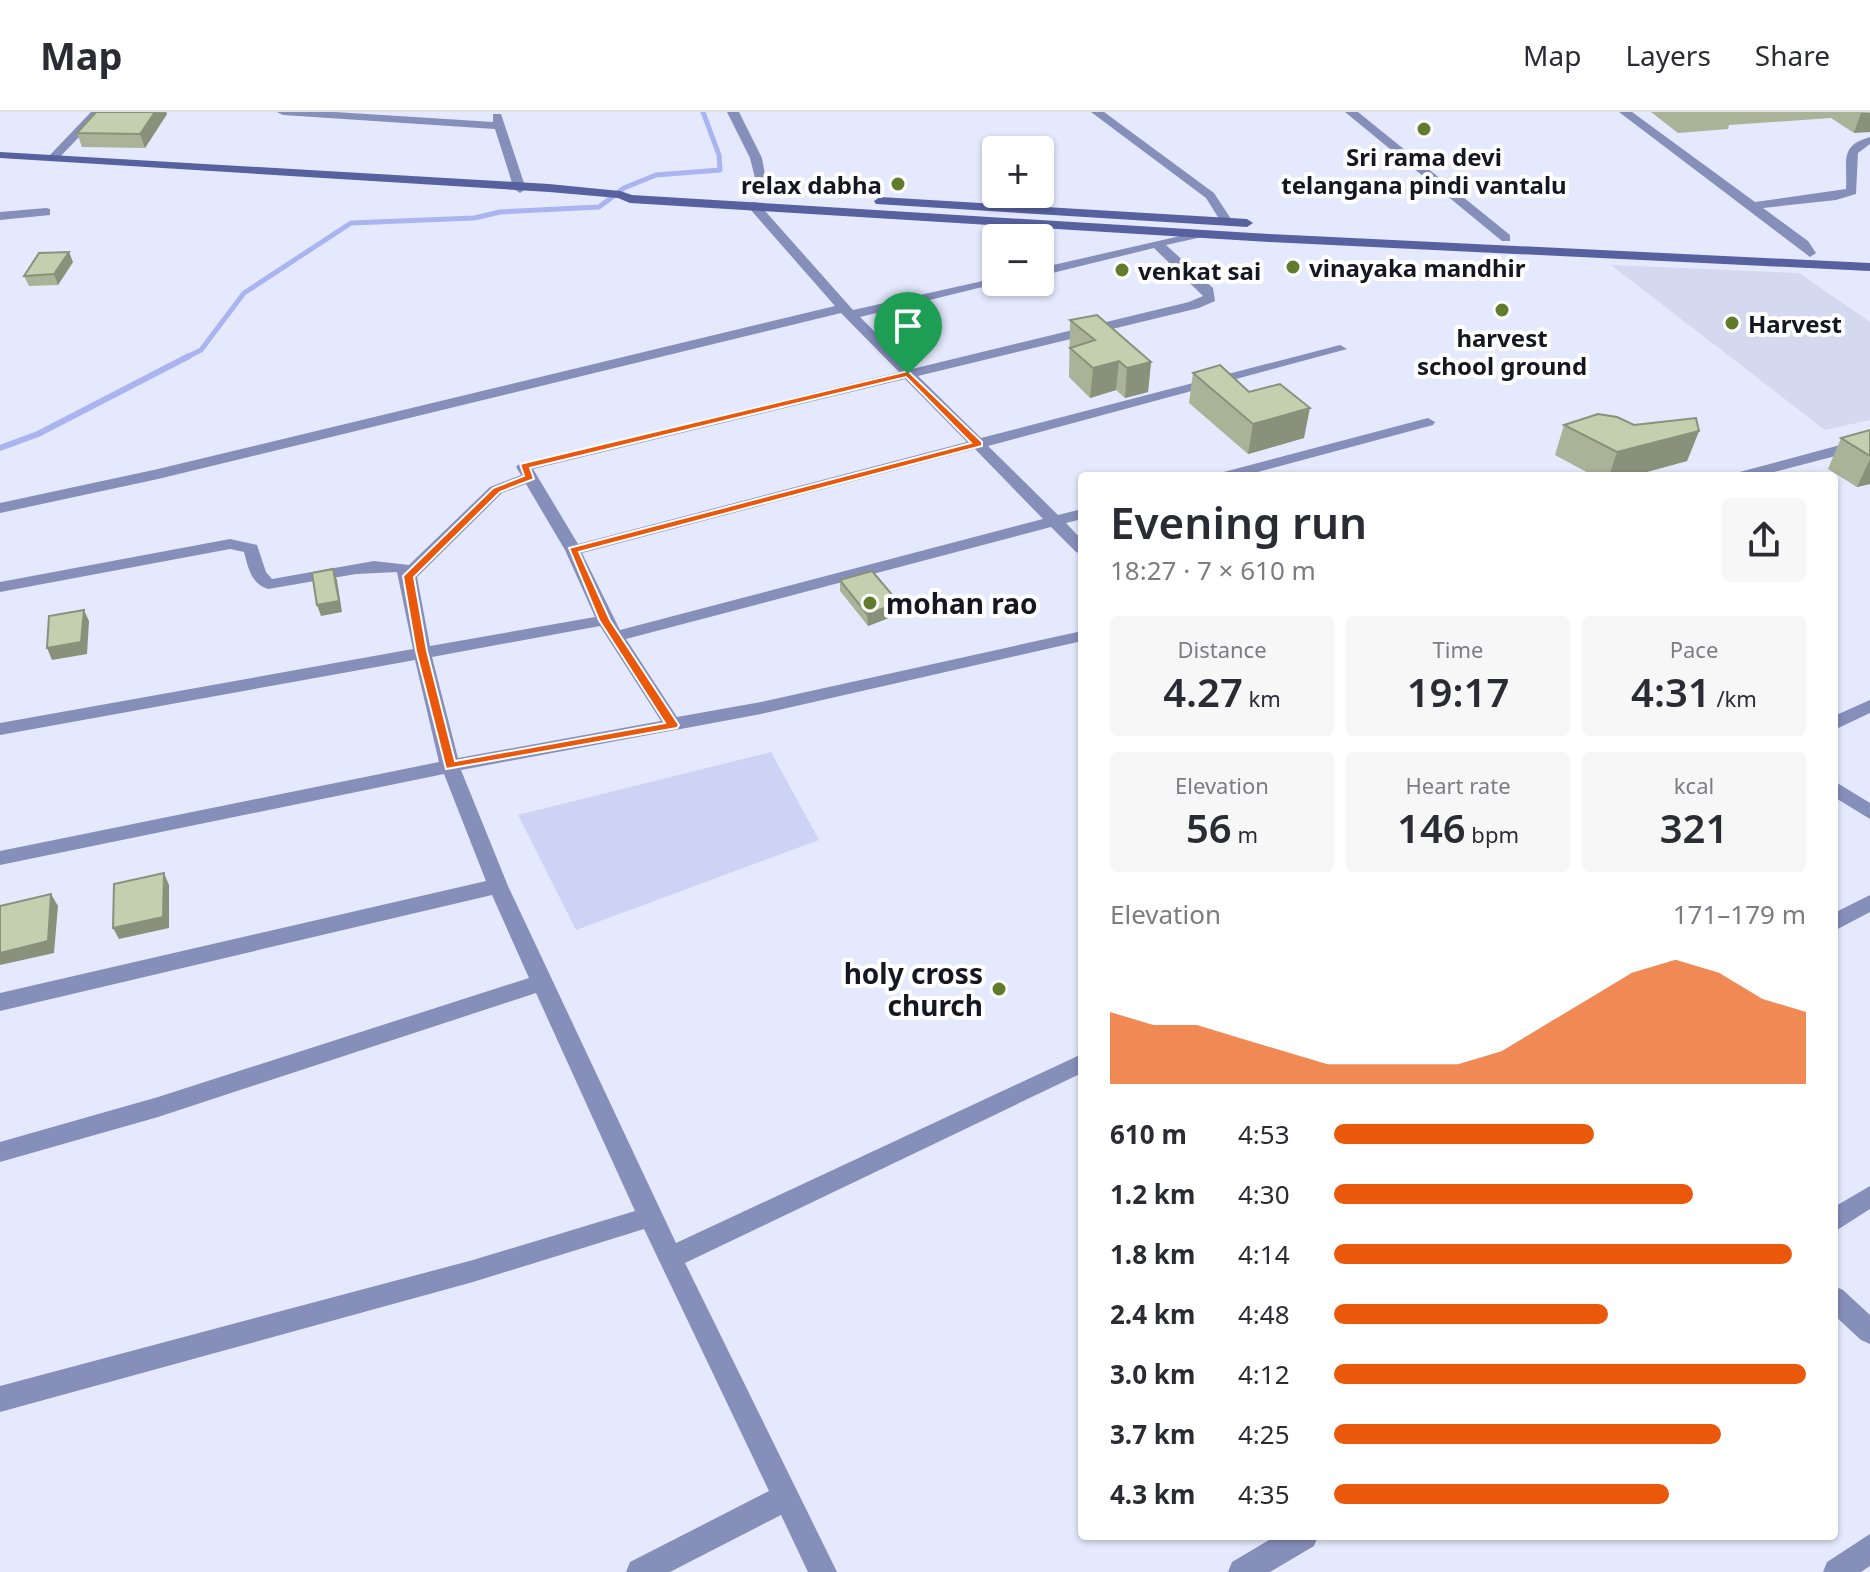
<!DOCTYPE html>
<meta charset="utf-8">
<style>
body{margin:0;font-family:"Noto Sans",sans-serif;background:#f7f7f7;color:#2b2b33;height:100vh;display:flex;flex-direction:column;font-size:30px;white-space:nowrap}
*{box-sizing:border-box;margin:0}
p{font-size:26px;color:#7c7c81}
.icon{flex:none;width:44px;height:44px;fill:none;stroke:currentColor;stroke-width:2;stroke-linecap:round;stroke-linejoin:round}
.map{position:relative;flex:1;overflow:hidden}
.sheet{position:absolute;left:1078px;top:360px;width:760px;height:1068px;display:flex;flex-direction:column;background:#fff;border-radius:8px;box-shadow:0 2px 6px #0004}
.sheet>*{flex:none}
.controls{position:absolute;left:982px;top:24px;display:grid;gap:16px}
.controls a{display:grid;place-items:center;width:72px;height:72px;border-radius:8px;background:#fff;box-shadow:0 2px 6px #0004;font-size:40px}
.pin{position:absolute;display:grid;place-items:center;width:68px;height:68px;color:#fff;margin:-82px -34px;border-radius:50% 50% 50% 0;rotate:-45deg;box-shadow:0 0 8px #0007}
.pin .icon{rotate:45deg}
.round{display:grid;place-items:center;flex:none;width:84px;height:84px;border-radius:8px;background:#f7f7f7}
.headline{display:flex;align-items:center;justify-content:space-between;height:136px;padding:0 32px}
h1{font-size:44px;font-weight:600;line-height:60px}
.stats{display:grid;grid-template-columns:repeat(3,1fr);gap:12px;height:136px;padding:8px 32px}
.stats div{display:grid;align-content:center;border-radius:8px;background:#f7f7f7;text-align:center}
.stats b{font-size:40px;font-weight:600}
.stats small{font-size:22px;font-weight:400}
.stats p{font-size:22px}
.chart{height:224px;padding:16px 32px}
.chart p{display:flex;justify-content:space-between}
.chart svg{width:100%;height:144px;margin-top:8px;fill:#ea580c;opacity:.7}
ul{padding:0 32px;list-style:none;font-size:26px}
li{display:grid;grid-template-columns:128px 96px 1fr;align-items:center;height:60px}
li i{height:20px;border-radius:10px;background:#ea580c}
header{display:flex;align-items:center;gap:48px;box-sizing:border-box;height:112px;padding:0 40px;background:#fff;border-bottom:2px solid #e1e1e2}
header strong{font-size:38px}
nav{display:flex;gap:44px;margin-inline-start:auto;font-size:28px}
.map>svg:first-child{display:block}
</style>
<header>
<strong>Map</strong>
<nav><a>Map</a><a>Layers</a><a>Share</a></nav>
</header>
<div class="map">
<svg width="1870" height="1460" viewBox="0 0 1870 1460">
<rect width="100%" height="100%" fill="#e5e9fd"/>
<path fill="#d4d9f0" d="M1611,153L1799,161L1870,210V308L1825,318Z"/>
<path fill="#ccd3f5" d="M771,640L819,728L576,818L518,703Z"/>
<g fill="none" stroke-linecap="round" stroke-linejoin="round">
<path stroke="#a9b4f0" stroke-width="5" d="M185,246L201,238L244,181L351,111L474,106L500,100L599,95L624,76L656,63L720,58L719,43L703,0"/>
<path stroke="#a9b4f0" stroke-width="6" d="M0,336L38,322L189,244"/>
<path fill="#868eba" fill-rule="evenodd" d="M91,0H103L57,48H49V44Z
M277,0H335L493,10V2H501L526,77L520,81L514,77L495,17L283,3Z
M727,0H739L762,46L769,85L759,82L750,46Z
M1091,0H1104L1214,81L1233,110L1231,113H1223L1206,86Z
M1345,0H1358L1510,123V129H1502Z
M1619,0H1632L1755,90L1846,77C1848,50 1838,34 1870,25V32L1858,41L1856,82L1836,88L1763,96L1808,129L1816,141L1810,145Z
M754,90L758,91L853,198L996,166V170H1003L860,205L912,257L1189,190L1203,184L1154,136L1040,164V156L1202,119V125L1166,133L1213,176L1215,189L1199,196L918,264L981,326L1340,233L1347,237L988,334L1058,403L1082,397V407L1066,411L1082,428V442L1076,440L1051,415L626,527L677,605L761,590L1082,519V529L761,602L461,658L508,774L676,1131L1082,942V961L685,1151L837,1460H808L781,1403L670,1460H626L630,1450L769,1379L644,1117L473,1170L0,1300V1274L473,1148L635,1099L536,881L158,1005L0,1050V1030L158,985L529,866L492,783L0,899V881L486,769L444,662L0,753V739L439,650L415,548L0,623V611L413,537L397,460L356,462L268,477C251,472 248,455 244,440L230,437L0,480V470L230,427L257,433L266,460L272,467L374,449L409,453L490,375L521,363L516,355L519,352L899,260L841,201L158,367L0,401V391L158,357L835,194L750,97V91ZM905,267L967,330L578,432L533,357ZM975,337L1043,407L620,518L582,441ZM526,372L565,438L595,505L430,534L417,465L502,381ZM600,514L661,609L458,646L432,545Z
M46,96L50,97V103L0,108V100Z
M1428,306L1435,310L1433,313L1243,364H1217L1220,361Z
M1870,325V335L1759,364H1733L1736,361Z
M1870,588V601L1834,618V604Z
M1834,669L1870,691V707L1834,685Z
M1870,783V800L1834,819V801Z
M1870,1074V1097L1834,1120V1095Z
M1834,1174L1843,1178L1870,1203V1232L1861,1228L1834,1203Z
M1870,1422V1454L1861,1460H1823L1827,1450Z
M1276,1424H1318L1314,1434L1270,1460H1228L1232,1450Z"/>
<path fill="#5861a0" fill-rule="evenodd" d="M0,40L549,72L620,79L632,83L1269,122L1870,151V159L1269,130L630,91L618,86L549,80L0,46Z
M880,85L1247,107L1253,111L1247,115L876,92L874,89Z"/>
</g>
<path fill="#a8b397" d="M96,0H166L167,2L145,36L82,35L77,21Z
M1651,0H1870L1854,21L1831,6L1729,13L1728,17L1678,21Z
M73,150L58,173L29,174L24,164Z
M1070,208L1151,250L1148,280L1125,286L1116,278L1090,286L1069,265Z
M1193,261L1249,280L1304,326L1248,342L1189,291Z
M1564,313H1634L1699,319L1687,349L1632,364H1594L1555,343Z
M1870,318V372L1857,375L1828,357L1841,326Z
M840,468L899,491V502L868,514L840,479Z"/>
<path fill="#88927b" d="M155,0H166L167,2L145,36L140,22Z
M1861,1H1870V20L1854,21Z
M69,140L73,150L58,173L54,162Z
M1119,249L1116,278L1090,286L1093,256Z
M1151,250L1148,280L1125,286L1127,256Z
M1310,296L1304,326L1248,342L1253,312Z
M1699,319L1687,349L1632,364H1609L1617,340Z
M1870,347V372L1857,375Z
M333,457L337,468L342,500L321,504L317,493Z
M899,491V502L868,514L867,502Z
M84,498L89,509L87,542L52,548L47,536Z
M164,761L169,773V816L119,827L113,816Z
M51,782L58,794L54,841L0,853V841Z"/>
<path fill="#c3d0b0" stroke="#88927b" stroke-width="2" d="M96,0H155L140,22L77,21Z
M69,140L54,162L24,164L39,141Z
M1097,203L1151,250L1127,256L1119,249L1093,256L1070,236L1095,228L1070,208Z
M1220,253L1249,280L1280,272L1310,296L1253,312L1193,261Z
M1598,302L1617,305L1634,313L1696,306L1699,319L1617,340L1564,313Z
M1870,318V344L1841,326Z
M333,457L339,489L317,493L312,461Z
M872,459L899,491L867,502L840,468Z
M84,498L81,530L47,536L49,504Z
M164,761L163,805L113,816L114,772Z
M51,782L48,829L0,841V794Z"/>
<path fill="#ea580c" stroke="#fff" stroke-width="2" fill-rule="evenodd" d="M908,259L982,330V334L579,440L610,508L679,613L677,616L446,657L416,539L403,464L493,376L524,364L520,352ZM906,265L971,331L569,436L599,508L665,611L455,649L427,539L414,465L500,380L534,367L530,356Z"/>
<g fill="#617b2d" stroke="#fff" stroke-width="3">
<circle cx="1424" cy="17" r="8"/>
<circle cx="898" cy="72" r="8"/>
<circle cx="1293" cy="155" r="8"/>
<circle cx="1122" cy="158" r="8"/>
<circle cx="1502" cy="198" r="8"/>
<circle cx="1732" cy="211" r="8"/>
<circle cx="870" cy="491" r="8"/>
<circle cx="999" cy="877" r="8"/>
</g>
<g text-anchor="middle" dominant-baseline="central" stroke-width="8" stroke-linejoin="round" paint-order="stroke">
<g font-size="24" font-weight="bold" fill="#151723" stroke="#fff" text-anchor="start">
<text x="1424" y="44" text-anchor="middle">Sri rama devi<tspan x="1424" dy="28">telangana pindi vantalu</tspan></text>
<text x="882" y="72" text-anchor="end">relax dabha</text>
<text x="1309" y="155">vinayaka mandhir</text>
<text x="1138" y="158">venkat sai</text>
<text x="1748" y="211">Harvest</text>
<text x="1502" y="225" text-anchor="middle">harvest<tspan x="1502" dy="28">school ground</tspan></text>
</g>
<g font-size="28" font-weight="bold" fill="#151723" stroke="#fff" text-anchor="start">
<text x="886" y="491">mohan rao</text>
<text x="983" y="861" text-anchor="end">holy cross<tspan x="983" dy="32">church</tspan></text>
</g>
</g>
</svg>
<div class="controls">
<a>+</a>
<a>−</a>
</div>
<div class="pin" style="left:908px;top:262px;background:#1e9e55"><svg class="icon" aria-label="arrive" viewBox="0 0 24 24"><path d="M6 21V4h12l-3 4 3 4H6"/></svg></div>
<section class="sheet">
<div class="headline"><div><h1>Evening run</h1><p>18:27 · 7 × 610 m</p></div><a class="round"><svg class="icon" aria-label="share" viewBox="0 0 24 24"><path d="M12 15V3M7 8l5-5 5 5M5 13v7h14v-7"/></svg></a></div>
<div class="stats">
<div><p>Distance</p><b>4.27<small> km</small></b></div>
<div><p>Time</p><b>19:17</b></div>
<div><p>Pace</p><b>4:31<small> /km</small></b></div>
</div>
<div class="stats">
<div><p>Elevation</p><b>56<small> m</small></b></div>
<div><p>Heart rate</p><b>146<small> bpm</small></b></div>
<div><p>kcal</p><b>321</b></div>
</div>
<div class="chart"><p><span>Elevation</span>171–179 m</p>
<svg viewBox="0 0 160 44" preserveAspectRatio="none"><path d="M0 44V22L10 26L20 26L30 30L40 34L50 38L60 38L70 38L80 38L90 34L100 26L110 18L120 10L130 6L140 10L150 18L160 22V44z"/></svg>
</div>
<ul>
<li><b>610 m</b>4:53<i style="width:55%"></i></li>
<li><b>1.2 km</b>4:30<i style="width:76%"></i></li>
<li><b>1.8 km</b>4:14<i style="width:97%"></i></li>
<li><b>2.4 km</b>4:48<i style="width:58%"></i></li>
<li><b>3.0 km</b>4:12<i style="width:100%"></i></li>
<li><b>3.7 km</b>4:25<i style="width:82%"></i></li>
<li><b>4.3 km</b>4:35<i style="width:71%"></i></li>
</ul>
</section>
</div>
